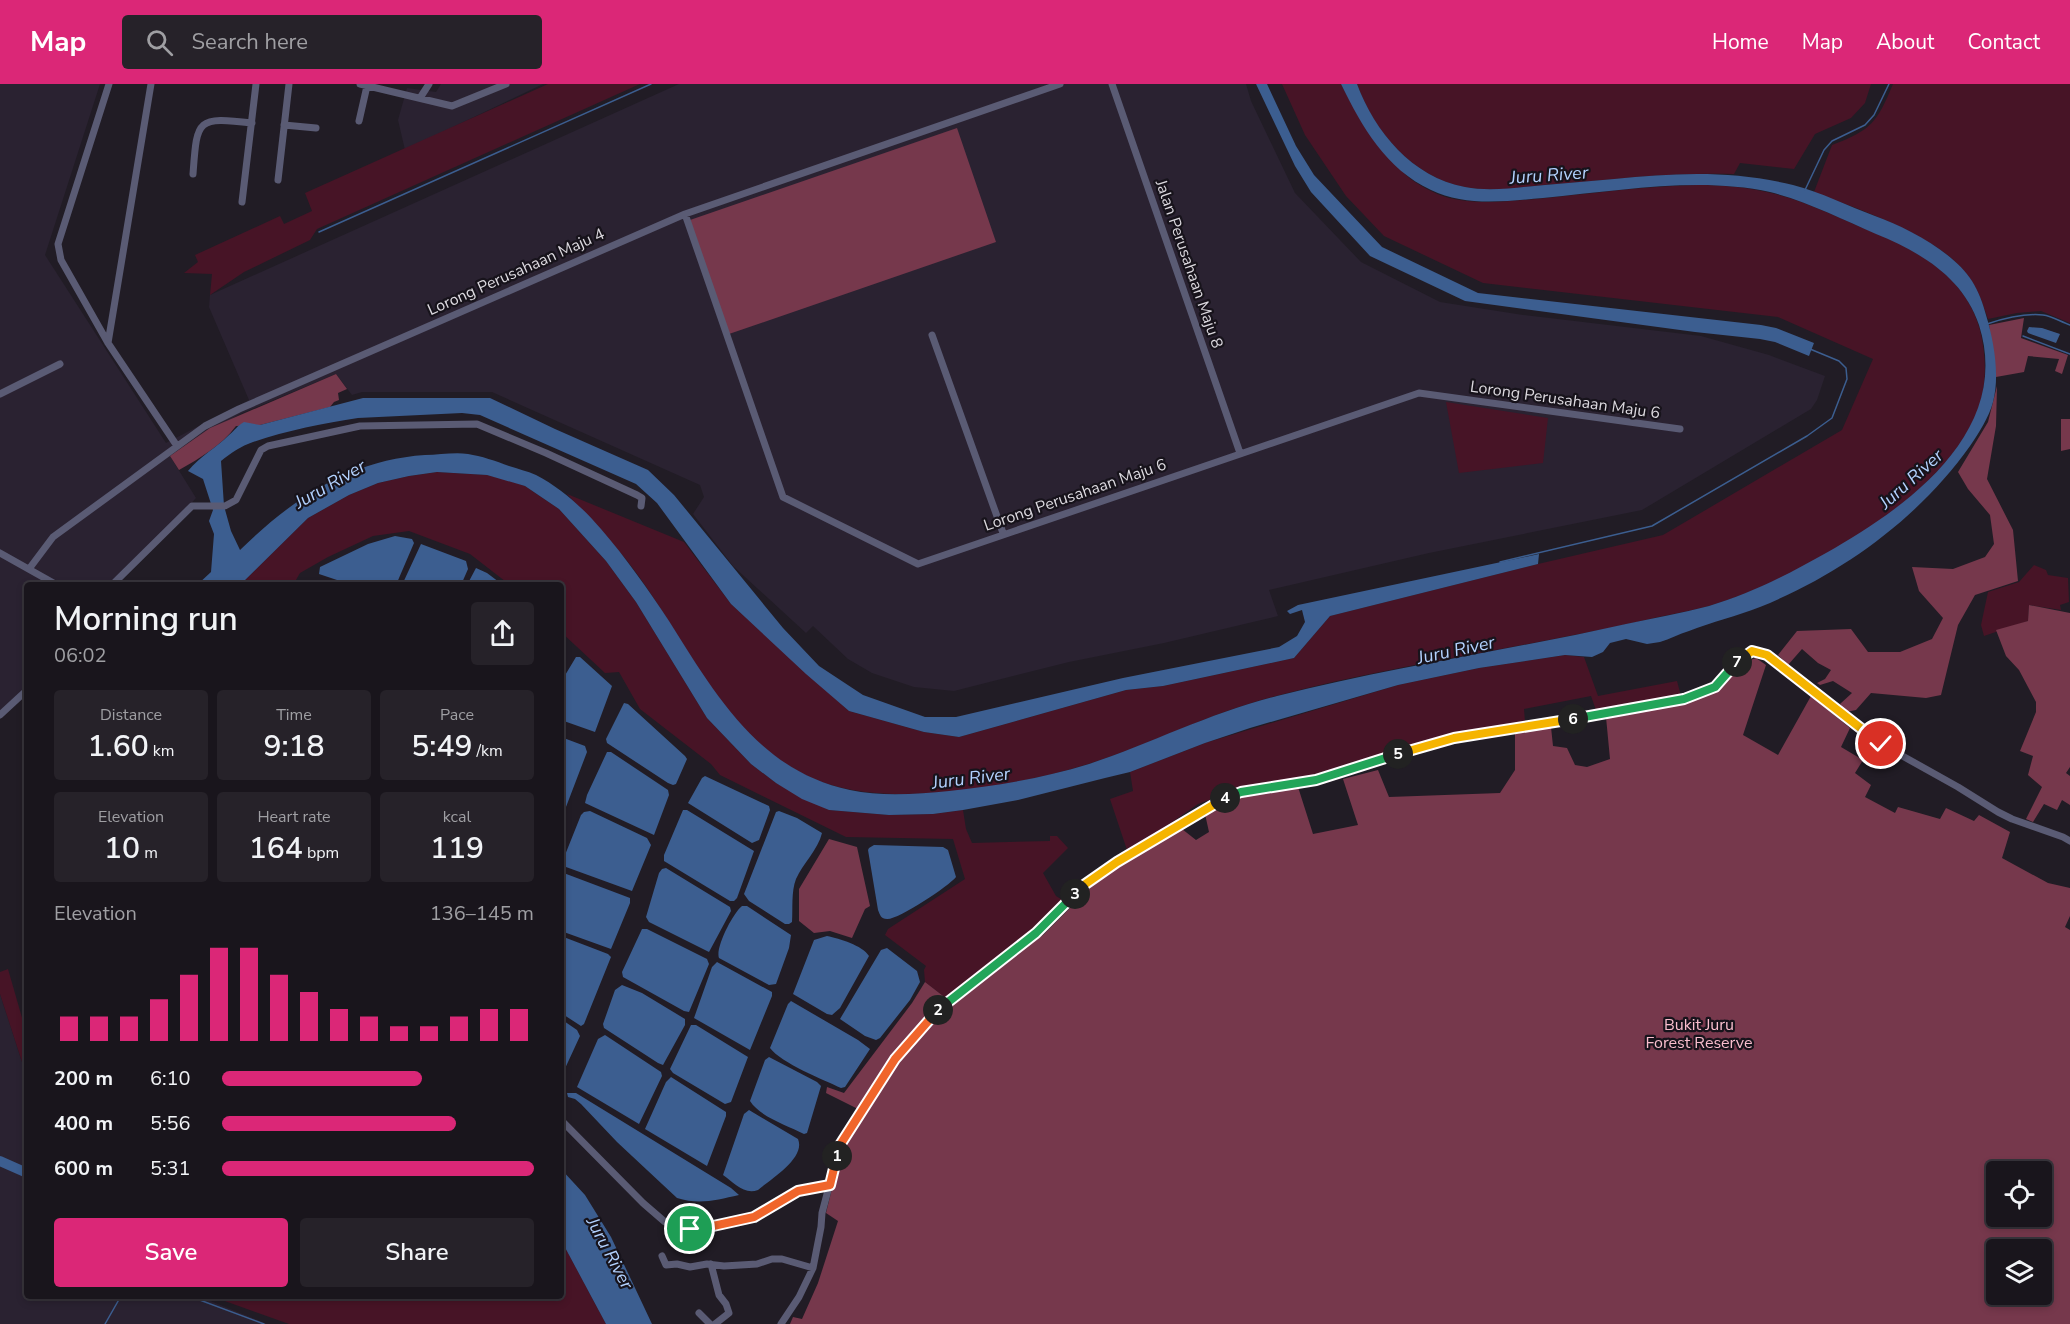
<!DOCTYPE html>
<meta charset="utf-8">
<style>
body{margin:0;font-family:"Nunito Sans",sans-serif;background:#262229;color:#f1f3f6;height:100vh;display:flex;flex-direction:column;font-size:22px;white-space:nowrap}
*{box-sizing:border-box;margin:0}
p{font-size:20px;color:#9f9fa3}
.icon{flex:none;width:33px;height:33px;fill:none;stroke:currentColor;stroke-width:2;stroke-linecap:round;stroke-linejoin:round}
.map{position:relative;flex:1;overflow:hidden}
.side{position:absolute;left:24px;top:498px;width:540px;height:717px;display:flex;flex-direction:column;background:#19151c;border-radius:6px;box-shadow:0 3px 9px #0003,0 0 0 2px #37343b}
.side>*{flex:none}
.controls{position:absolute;left:1986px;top:1077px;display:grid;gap:12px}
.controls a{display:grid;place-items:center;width:66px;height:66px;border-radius:6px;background:#19151c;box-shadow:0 3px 9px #0003,0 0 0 2px #37343b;font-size:30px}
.pin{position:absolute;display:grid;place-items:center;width:51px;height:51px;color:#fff;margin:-26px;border:3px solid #fff;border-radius:50%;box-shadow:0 2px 6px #0007}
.km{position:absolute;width:30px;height:30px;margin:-15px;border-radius:50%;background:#222;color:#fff;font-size:16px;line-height:30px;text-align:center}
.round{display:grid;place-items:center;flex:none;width:63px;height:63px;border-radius:6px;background:#262229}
.overview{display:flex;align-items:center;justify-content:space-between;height:102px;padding:0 30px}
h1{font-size:33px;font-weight:600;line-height:45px}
.stats{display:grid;grid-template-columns:repeat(3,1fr);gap:9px;height:102px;padding:6px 30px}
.stats div{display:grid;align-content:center;border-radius:6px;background:#262229;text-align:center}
.stats b{font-size:30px;font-weight:600}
.stats small{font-size:16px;font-weight:400}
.stats p{font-size:16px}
.chart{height:168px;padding:12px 30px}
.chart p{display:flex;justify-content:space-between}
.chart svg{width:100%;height:108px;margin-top:6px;stroke:#db2777;stroke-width:6}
.action{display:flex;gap:12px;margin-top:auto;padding:12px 30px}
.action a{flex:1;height:69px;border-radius:6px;background:#db2777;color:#fff;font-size:24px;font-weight:600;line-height:69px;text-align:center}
.action a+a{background:#262229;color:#f1f3f6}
ul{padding:0 30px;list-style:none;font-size:20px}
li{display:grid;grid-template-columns:96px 72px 1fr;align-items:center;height:45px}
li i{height:15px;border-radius:8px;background:#db2777}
header{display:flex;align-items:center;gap:36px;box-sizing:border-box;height:84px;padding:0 30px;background:#db2777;color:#fff}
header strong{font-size:28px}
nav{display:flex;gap:33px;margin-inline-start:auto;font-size:21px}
.search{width:420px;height:54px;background:#262229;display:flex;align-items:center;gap:15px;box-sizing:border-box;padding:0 21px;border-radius:6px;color:#9f9fa3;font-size:22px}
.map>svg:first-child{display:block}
</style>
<header>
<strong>Map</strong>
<div class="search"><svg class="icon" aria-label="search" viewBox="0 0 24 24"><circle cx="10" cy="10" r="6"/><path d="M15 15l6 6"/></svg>Search here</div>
<nav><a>Home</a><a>Map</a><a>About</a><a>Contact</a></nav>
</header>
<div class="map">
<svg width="2070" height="1240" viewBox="0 0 2070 1240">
<rect width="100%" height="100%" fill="#211c25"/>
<path fill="#2a2231" d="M0,0H100L45,171L166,359L249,316L209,223L210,211L679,0H1246L1251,17L1295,109L1361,178L1440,218L1523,231L1701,252L1769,271L1825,292L1817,316L1811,325L1642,426L1429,469L1269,506L1278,532L1164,559L1069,578L954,607L914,603L872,589L848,575L813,542L806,549L733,482L693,430L704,413L700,401L492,308H362L352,311L336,290L240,330L170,372L196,414L117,501H27V601L0,630Z
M441,0H543L405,66L398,36L407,4L436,8Z
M0,910L24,984L27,987V1212H198L267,1240H0Z"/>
<path fill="#471426" d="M548,0H640L317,145L310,156L244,188L210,211L212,190L184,189L198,178L195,171L280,132L284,140L312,127L305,109Z
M1282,0H1341C1354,27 1371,47 1390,71C1395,78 1400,85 1406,91C1417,101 1435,110 1449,114C1477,121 1508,117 1536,115C1589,110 1643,102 1697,101C1721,101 1747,103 1771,109C1806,117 1841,135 1875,149C1921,168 1966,194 1980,246C1986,270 1987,296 1980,320C1951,412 1797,496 1709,522C1686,528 1661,532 1637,538C1516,565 1392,581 1272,613C1207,630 1148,662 1085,681C1016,702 898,723 828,700C734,670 693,568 640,494C618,463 592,437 567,410L684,458L731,520L849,627L924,648L959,653L1126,606L1163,602L1294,574L1330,532L1538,480L1663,451L1842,346L1873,275L1778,233L1483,199L1384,152L1346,112L1305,51Z
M1357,0H1871L1865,19L1851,34L1815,50L1794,85L1740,79L1734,90C1674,88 1615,95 1556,100C1526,102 1494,109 1464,103C1413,93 1374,48 1357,0Z
M1893,0H2070V239L2041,227L2017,229L1988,235C1983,221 1979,208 1971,196C1943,152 1861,127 1814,108L1832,61C1872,46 1877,38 1893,0Z
M1446,318L1548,334L1543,379L1459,389Z
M437,388L487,391L507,396L525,402L559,425L606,477L636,518L707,634L751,680L776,699L829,726L889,731L933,730L963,726L966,745L972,759L1050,757V752H1057L1068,764L1043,789L1056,812L1064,817L1033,847L947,915L925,898L924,886L926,882L885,851L888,845L965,795L953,755L846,753L720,691L711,680L640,625L619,588L605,589L561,548V501H510L470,470L409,447L373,452L328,473L300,489L293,501H240L308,434L349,411L378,399L409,392Z
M2034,481L2046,486L2048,491L2068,494L2069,518L2060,521L2061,526L2029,521L2028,537L1984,552L1981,541L1988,508L2019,498Z
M1565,571L1584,573L1598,612L1677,597L1681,612L1596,626L1591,612L1524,625L1525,638L1421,659L1350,682L1305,693L1237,706L1198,720L1128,769L1110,715L1133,707L1130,688L1205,659L1398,601L1479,584Z
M8,885L27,951V987L24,984L0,910V888Z
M561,1156L606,1240H289L211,1212H561Z"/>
<path fill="#76384c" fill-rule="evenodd" d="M957,44L996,158L729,250L690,136Z
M2024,234L2021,254L2068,271L2062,290L2055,287L2059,275L2028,272L2024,288L1996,293L1989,241Z
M336,290L347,305L338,309L339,316L334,318L330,323L260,341L236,342C221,362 200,374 179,386L170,372L210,344Z
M1997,302L1996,342L1987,395L2013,446L2018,497L1975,511L1958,541L1941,611L1926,614L1871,609L1856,626L1846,628L1840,620L1852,609L1833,597L1820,601L1817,599L1825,595L1831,586L1818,579L1802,565L1788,581L1778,571L1797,547L1851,545L1868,568H1900L1932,555L1943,534L1919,507L1912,483L1953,485L1985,473L1994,460L1990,431L1968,405L1958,388L1988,338Z
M2061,335H2070V365L2061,367Z
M2029,521L2070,529V683L2066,689L2070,692V721L2062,716L2057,726L2044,720L2033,738L2026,735L2042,703L2028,691L2033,672L2020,667L2036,628V618L2019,586L2006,572L1996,546L2028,537Z
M1756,574L1766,581L1743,651L1778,671L1811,612L1850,644L1841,663L1863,676L1855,689L1871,701L1865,713L1895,729L1898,723L1940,735L1946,724L1974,737L1979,731L2010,748L2002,774L2048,799L2070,804V832L2065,843L2070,846V1240H790L793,1233L802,1235L818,1199L838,1137L826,1129L843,1060L901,974L939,931L989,890L1043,851L1097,797L1182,745L1196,756L1209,748L1205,730L1243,711L1298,703L1313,750L1358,741L1343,695L1378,686L1389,713L1500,709L1515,686V650L1551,643L1553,662L1567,664L1575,681L1587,683L1610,675L1606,633L1685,619L1717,604L1739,580ZM1996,1088H2042V1132H1996ZM1996,1166H2042V1210H1996Z
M829,755L857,763L870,822L865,825L852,854L830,847L814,849L799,837V805Z
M925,898L947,915C909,945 884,985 858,1025L826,1009L827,1003L844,1009L912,919Z"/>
<path fill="#3c5e90" d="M1256,0H1267L1296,62L1314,91L1382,163L1478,209L1761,241L1776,244L1814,259L1809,272L1775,258L1760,255L1695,248L1465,217L1370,172L1311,108L1295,82Z
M1341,0H1357C1375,48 1412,93 1465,103C1491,108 1519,103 1545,101C1568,99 1591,97 1614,95C1675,89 1732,86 1793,101C1821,108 1848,122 1875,132C1906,143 1954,168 1972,197C1979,208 1983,220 1986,231C1994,257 2000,292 1993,318C1989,333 1979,349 1970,362C1919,434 1842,490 1760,523C1737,532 1712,538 1689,547C1679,550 1670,555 1660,558L1647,560L1626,555L1610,559L1603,568L1592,573L1565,571L1479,584L1398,601L1250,644L1205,659L1130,688L1105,694L1018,716L963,726L933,730L889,731L829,726L802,715L776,699L751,680L707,634L636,518L606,477L559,425L525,402L487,391L437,388L409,392L378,399L349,411L308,434L240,501H197L211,488L214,450L209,437L213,426L203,395L188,387C200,372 216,364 229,351C235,346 237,342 244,338L260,341L363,314H490L555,345L648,386L674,411L783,544L819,582L863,611L925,633H956L1123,594L1279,563L1297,552L1305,538L1302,526L1290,530L1287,527L1298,521L1539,470L1538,480L1330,532L1294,574L1163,602L1126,606L959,653L924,648L849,627L806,590L731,520L657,419L636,400L480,331L462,329L358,334C325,339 285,347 253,358C241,362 231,369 221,377L224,422L231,447L240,466C292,415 350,376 425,371C439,371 454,368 468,370C481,372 496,377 509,382C518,385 527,387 536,391C561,404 583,424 601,445C626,474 648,505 669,537C715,610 759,687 850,706C882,713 918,710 949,707C996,702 1044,694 1089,680C1152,659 1212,628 1277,612C1392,583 1510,566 1626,540C1653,534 1682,529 1709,522C1750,510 1789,490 1826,469C1906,424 2013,348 1979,241C1963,193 1920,168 1876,150C1842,135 1806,117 1770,108C1748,103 1722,101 1699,101C1648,101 1595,109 1543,114C1507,117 1465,123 1431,106C1386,85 1362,43 1341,0Z
M2029,243L2042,244L2060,250L2056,259L2028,249L2027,247Z
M395,452L412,455L414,459L396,501H352L319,490L320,483L368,460Z
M421,460L466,477L468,485L461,501H402Z
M476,484L487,489L503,501H467Z
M576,573H580L612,602L595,648L561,636V598Z
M624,619L628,620L685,672L687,675L676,700L673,701L668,699L607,659L606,655Z
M561,653L585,662L587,668L566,723L563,725H561Z
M607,668H611L668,706L669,711L654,751L585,719L587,711Z
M705,692L769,722L770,726L759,756L752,759L688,719L702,694Z
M683,726H687L754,767L737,814L734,817H730L664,777V771Z
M590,727L647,754L651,761L632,807L566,783L563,776L581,731L584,728Z
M779,727L797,734L822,749C818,766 803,779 796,795C791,808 793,824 792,838L789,840H785L749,817L744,810L776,728Z
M874,761L943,763L948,766L956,793C949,802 898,836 887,835C881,835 880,831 878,826L868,766L869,764Z
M666,784L730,823L731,827L709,868L649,838L646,833L659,789L662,785Z
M561,788L630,814V819L611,865L561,847Z
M742,822H747L791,851L789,864L776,900L769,901L719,874C715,864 733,829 742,822Z
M642,845H647L707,875L709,880L689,928L684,927L623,893L622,888Z
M561,852L608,870L611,873L584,940L581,942L561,929Z
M827,852C840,855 862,861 869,872L840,924L832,931L827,930L793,910L814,856Z
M887,864L917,887L920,898L910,916L880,954L876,956L865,952L840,935L881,866Z
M717,878L772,908V912L750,966L694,934L712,883Z
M622,901L642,909L685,935V941L663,981L658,979L604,944L603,940L615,906Z
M791,917L858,956L870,965L845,1003L841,1004C824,996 781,979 770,964L788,920Z
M561,935L577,946L580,952L562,991Z
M691,941H696L748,973L731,1018L725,1020L673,989L670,985Z
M605,951L661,988L662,992L639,1040L577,1003L598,955Z
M769,973L817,998L821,1002L807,1049L804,1050C787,1041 760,1033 750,1017L765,976Z
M671,993L726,1028V1032L707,1082L645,1045L666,998Z
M567,1009H576L731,1104L739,1111C717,1116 699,1121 677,1114L617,1058L581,1020L575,1015L568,1013Z
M749,1026L798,1055C806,1074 771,1095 758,1106C744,1111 734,1099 723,1091L744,1030Z
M561,1085L585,1111L611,1153L652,1240H606L561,1156Z"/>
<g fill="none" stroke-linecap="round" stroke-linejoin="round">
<path stroke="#3c5e90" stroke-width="1.5" d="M1805,106L1824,66L1832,57L1865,41L1874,31L1889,0
M319,148L651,0
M1987,240C2005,234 2024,229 2043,231C2052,232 2061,238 2070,241
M2023,252L2070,270
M1500,478L1652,442L1807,352L1832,334L1847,295L1846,284L1839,277L1810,265
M189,1212L264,1240
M105,1240L121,1212"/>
<path stroke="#3c5e90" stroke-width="10" d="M0,1077L27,1089"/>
<path stroke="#5a5b74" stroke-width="7" d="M109,0L58,160L61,176L108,259L177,362
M360,0L452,22L506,0
M1112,0L1240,369
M420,14L429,0
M359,37L367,2
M284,41L316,44
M193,90C197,36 196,32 252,39
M278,96L289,0
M242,118L256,0
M685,130L783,413L918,480L1419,309L1680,345
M932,251L1003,449
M108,259L151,0
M0,310L60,280
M0,469L57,501
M29,485L53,453L205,342L239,325L685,130L1060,0
M112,501L192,422H225L236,416L261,366L268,362L360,342L477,340L546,369L637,411L642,414L641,422
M0,631L27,606
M561,1036L643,1119L665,1138L679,1143L704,1144L755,1133L798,1107L830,1101
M662,1172L666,1181L677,1180L690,1183L707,1180L724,1182L757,1180L772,1175H782L813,1184
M711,1180L719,1211L726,1220L729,1229L715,1240
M699,1229L710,1240
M781,1240L799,1213L813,1184L821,1143L822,1129L840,1061L895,975L921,944L949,916L1036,849L1084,801L1117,778L1222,714L1241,708L1337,691L1401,669L1454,654L1568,636L1684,615L1715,603L1744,572L1752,567L1767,571L1881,660L1958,703L1998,728L2012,735L2063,753L2070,757"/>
</g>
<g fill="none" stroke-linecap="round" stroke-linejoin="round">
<defs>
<path id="split-1" d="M690,1145L704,1144L754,1133L798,1107L830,1101L837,1072"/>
<path id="split-2" d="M837,1072L840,1061L895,975L938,926"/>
<path id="split-3" d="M938,926L1036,849L1075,810"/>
<path id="split-4" d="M1075,810L1084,801L1117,778L1225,714"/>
<path id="split-5" d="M1225,714L1241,708L1316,696L1398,670"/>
<path id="split-6" d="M1398,670L1454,654L1573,635"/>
<path id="split-7" d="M1573,635L1684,615L1715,603L1737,578"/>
<path id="split-8" d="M1737,578L1752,567L1767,571L1881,660"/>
</defs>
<use href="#split-1" stroke="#fff" stroke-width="12"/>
<use href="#split-2" stroke="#fff" stroke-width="12"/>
<use href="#split-3" stroke="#fff" stroke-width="12"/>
<use href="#split-4" stroke="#fff" stroke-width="12"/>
<use href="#split-5" stroke="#fff" stroke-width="12"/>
<use href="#split-6" stroke="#fff" stroke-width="12"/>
<use href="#split-7" stroke="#fff" stroke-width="12"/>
<use href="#split-8" stroke="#fff" stroke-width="12"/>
<use href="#split-1" stroke="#f0652b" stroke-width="8"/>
<use href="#split-2" stroke="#f0652b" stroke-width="8"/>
<use href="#split-3" stroke="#22a559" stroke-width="8"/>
<use href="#split-4" stroke="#f5b400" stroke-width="8"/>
<use href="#split-5" stroke="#22a559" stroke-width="8"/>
<use href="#split-6" stroke="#f5b400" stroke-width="8"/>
<use href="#split-7" stroke="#22a559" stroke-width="8"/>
<use href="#split-8" stroke="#f5b400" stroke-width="8"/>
</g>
<g text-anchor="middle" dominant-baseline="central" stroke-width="4.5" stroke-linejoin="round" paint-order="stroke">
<g font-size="16" fill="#dcd9df" stroke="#17131b">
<text transform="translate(1189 180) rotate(71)">Jalan Perusahaan Maju 8</text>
<text transform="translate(516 188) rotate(-24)">Lorong Perusahaan Maju 4</text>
<text transform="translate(1565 316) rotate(8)">Lorong Perusahaan Maju 6</text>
<text transform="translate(1075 411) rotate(-19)">Lorong Perusahaan Maju 6</text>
</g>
<g font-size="16" fill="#fabece" stroke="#17131b">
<text x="1699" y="941">Bukit Juru<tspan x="1699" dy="18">Forest Reserve</tspan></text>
</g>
<g font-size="18" font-style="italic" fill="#b2d1fe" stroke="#17131b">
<text transform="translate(1549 91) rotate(-4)">Juru River</text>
<text transform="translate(1911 395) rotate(-42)">Juru River</text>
<text transform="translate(330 400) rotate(-30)">Juru River</text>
<text transform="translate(1456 566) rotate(-12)">Juru River</text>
<text transform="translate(971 694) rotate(-7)">Juru River</text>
<text transform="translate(610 1169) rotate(62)">Juru River</text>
</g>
</g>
</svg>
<div class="controls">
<a><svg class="icon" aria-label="locate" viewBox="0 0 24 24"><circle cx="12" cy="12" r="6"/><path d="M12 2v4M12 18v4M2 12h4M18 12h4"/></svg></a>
<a><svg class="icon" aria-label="layers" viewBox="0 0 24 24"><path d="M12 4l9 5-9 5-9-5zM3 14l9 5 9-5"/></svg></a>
</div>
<div class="pin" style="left:690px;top:1145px;background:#1e9e55"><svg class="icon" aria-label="arrive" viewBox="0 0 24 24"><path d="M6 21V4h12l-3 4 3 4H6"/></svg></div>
<div class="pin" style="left:1881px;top:660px;background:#d93025"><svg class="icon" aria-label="check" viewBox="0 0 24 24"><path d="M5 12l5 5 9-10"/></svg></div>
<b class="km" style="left:837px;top:1072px">1</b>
<b class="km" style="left:938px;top:926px">2</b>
<b class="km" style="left:1075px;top:810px">3</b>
<b class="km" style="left:1225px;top:714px">4</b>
<b class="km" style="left:1398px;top:670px">5</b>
<b class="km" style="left:1573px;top:635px">6</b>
<b class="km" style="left:1737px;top:578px">7</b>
<section class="side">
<div class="overview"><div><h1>Morning run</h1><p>06:02</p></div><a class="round"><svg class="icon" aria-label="share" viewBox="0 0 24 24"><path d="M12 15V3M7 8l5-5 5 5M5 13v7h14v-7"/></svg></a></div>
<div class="stats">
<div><p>Distance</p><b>1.60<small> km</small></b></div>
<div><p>Time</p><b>9:18</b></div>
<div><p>Pace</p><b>5:49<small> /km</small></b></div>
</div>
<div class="stats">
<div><p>Elevation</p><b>10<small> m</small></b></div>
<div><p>Heart rate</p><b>164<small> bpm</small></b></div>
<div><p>kcal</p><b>119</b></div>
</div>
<div class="chart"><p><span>Elevation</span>136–145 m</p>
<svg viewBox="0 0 160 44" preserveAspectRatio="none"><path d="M5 44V34M15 44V34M25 44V34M35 44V27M45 44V17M55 44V6M65 44V6M75 44V17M85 44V24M95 44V31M105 44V34M115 44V38M125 44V38M135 44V34M145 44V31M155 44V31"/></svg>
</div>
<ul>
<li><b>200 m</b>6:10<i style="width:64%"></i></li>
<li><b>400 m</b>5:56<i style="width:75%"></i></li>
<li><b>600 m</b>5:31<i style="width:100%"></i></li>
</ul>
<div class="action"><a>Save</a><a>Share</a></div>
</section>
</div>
